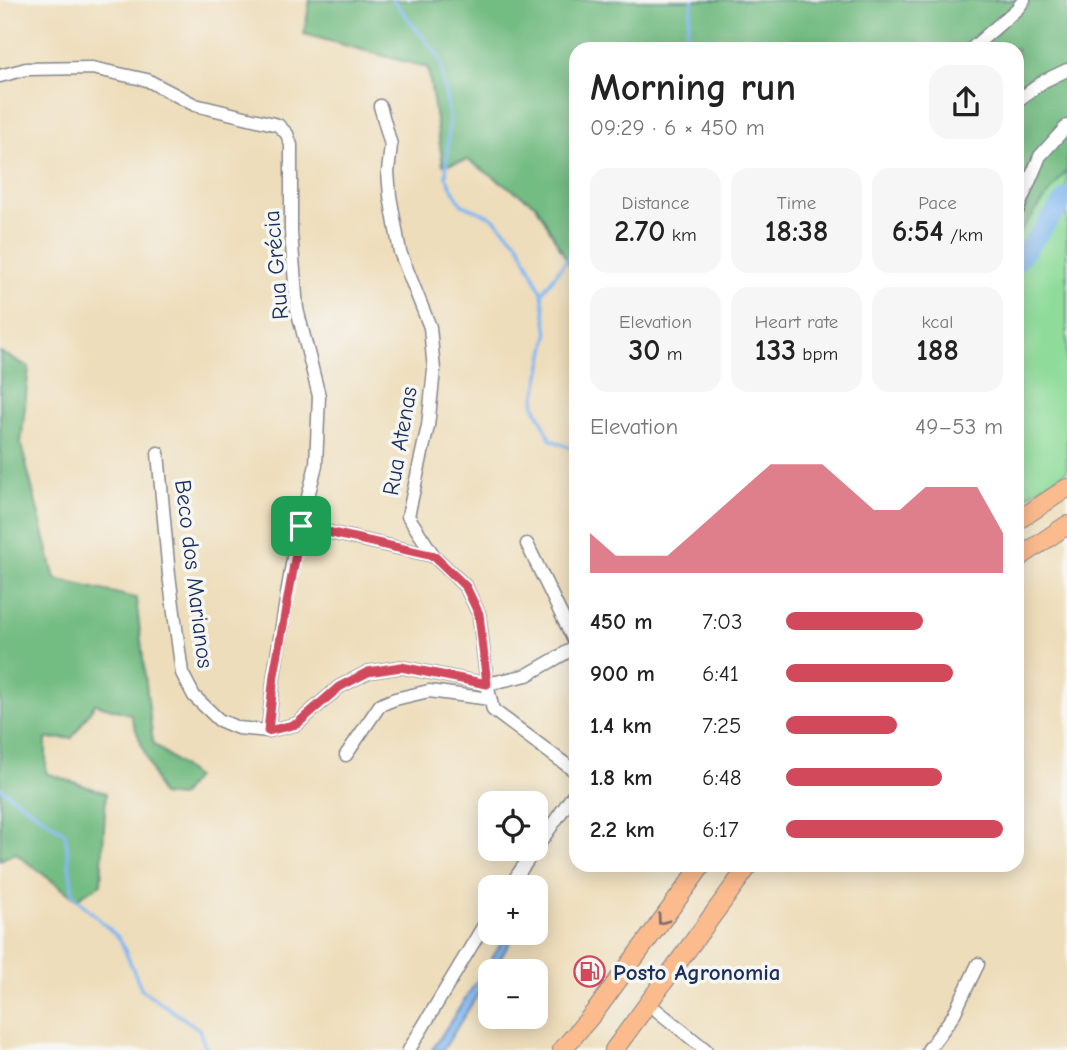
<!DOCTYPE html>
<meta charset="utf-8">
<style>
body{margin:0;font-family:"Comic Neue",sans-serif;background:#f6f6f6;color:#222;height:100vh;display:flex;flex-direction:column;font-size:26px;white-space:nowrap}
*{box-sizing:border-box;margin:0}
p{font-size:23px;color:#767676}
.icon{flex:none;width:38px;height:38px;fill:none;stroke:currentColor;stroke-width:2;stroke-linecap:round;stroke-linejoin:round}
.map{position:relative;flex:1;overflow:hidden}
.side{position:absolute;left:569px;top:42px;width:455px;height:830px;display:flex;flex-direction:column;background:#fff;border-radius:21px;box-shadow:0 4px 18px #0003}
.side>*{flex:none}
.fabs{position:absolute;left:478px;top:791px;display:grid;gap:14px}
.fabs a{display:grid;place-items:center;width:70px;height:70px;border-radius:14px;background:#fff;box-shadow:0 4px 18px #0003;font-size:35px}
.pin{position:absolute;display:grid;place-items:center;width:60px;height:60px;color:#fff;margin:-30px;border-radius:14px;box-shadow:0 4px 10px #0006}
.round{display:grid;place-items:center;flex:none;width:74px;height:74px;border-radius:21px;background:#f6f6f6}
.overview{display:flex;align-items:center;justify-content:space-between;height:119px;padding:0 21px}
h1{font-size:38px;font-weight:800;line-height:52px}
.metrics{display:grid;grid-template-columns:repeat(3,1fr);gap:10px;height:119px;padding:7px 21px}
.metrics div{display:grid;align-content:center;border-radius:18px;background:#f6f6f6;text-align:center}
.metrics b{font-size:30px;font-weight:800}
.metrics small{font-size:19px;font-weight:400}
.metrics p{font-size:19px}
.chart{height:196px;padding:14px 21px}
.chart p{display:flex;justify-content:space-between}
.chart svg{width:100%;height:126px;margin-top:7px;fill:#d1495b;opacity:.7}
ul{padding:0 21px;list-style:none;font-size:23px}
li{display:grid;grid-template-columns:112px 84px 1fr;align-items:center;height:52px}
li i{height:18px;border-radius:9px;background:#d1495b}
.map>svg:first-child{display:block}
</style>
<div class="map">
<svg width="1067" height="1050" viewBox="0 0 1067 1050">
<rect width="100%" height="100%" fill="#f6f6f2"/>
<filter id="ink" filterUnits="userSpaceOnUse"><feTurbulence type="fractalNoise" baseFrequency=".0143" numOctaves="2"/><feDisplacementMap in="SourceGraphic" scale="14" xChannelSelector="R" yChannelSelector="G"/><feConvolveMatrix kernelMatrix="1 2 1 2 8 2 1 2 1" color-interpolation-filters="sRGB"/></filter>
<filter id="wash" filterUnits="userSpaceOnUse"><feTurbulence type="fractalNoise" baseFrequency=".00686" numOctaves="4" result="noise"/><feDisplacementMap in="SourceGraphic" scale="28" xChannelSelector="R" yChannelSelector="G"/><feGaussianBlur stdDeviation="1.57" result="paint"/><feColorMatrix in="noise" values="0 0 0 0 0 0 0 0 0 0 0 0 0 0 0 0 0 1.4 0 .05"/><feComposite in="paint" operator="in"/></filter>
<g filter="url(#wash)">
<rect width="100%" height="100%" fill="#eeddba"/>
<path fill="#8fdc9a" stroke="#55867c" stroke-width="2" d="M1067,0V471L1017,502V49H576V276L536,205L468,160L451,54Z"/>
<path fill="#73bc82" stroke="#477670" stroke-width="2" d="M310,0H1067V170L1017,235V49H576V276L536,205L468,160L443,165L428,68L304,34Z
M0,352L29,367L21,444L55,579L136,598L153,743L195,777L180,797L161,795L130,714L95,704L72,738L46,739V773L106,793L101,884L76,899L15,853L0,860Z"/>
<path fill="#82b8f1" stroke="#4e74a8" stroke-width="2" d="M508,933H516L443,1050H432Z"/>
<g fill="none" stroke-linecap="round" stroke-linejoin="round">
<path stroke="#82b8f1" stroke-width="3.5" d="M393,0L440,58L449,118L446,177L461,204L492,217L519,244L542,293L548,335L534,404L551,440L576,450
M683,49L693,0
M542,293L576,247
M0,788L65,833L73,895L120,939L142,990L199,1029L205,1047L209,1050"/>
<path stroke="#82b8f1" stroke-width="19" d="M1017,262L1067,197"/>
</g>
</g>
<g filter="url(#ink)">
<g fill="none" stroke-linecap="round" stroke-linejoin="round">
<defs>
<path id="street" d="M971,49L1017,9L1024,0
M0,76L26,69L92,68L147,80L195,105L278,125L287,134L291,145V232L297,309L319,396L316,465L294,552L274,675L268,731
M1017,101L1044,81L1067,70
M380,106L391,145L388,172L390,196L400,252L430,327L434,370L428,426L408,516L434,556L466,587L479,614L487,684L493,710L576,772
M1017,211L1040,156L1067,126
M158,453L169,575L182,673L194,696L219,720L238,728L268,731L297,724L339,687L368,672L401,667L487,684L527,675L576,647
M301,526L434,556
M527,544L576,645
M346,755L380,705L395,699L429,691L490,699
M509,887L576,791
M649,1004L706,1050
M409,1050L490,915
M928,1050L953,1016L978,964"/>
<path id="primary" d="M1017,521L1067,488
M1017,559L1067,525
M562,1050L597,1009L703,864
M614,1050L750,864"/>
</defs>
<use href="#street" stroke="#84868c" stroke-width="15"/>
<use href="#primary" stroke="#84868c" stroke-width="20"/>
<use href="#street" stroke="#fff" stroke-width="12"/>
<use href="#primary" stroke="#fbbb8d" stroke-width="18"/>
</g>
<defs><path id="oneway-chevron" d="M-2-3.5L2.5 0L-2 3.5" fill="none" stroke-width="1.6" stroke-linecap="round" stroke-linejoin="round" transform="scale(1.75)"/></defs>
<use stroke="#806e73" href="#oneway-chevron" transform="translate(662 920) rotate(126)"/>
</g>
<g fill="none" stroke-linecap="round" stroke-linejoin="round" filter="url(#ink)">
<defs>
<path id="route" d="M301,526L434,556L466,587L479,614L487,684L401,667L368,672L339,687L297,724L268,731L274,675Z"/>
</defs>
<use href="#route" stroke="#fff" stroke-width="14"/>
<use href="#route" stroke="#d1495b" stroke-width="9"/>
</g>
<defs>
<symbol id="fuel-ring" viewBox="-11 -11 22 22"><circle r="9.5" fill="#f6f6f2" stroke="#d1495b" stroke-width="1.5"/><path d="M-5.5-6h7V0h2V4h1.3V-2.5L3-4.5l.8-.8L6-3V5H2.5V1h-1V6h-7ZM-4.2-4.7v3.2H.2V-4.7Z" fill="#d1495b"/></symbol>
</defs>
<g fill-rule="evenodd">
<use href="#fuel-ring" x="572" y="954" width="35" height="35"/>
</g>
<g text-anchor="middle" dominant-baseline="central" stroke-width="7" stroke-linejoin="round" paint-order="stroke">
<g font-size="23" fill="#1b2f5e" stroke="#f6f6f2">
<text transform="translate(276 265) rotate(-95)">Rua Grécia</text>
<text transform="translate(400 441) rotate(-80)">Rua Atenas</text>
<text transform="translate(194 574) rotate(83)">Beco dos Marianos</text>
</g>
<g font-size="23" font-weight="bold" fill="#1b2f5e" stroke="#f6f6f2" text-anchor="start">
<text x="613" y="972">Posto Agronomia</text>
</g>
</g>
</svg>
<div class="fabs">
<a><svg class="icon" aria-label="locate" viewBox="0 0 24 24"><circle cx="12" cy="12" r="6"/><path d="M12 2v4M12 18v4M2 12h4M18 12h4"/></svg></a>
<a>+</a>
<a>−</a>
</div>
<div class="pin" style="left:301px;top:526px;background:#1e9e55"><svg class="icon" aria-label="arrive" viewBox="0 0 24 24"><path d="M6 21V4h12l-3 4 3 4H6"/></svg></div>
<section class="side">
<div class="overview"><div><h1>Morning run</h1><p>09:29 · 6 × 450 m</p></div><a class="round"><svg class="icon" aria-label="share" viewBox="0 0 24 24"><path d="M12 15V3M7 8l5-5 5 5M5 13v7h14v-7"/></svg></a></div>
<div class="metrics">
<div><p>Distance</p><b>2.70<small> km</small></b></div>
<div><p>Time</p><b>18:38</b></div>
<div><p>Pace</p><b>6:54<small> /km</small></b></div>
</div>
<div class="metrics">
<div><p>Elevation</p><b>30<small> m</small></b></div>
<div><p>Heart rate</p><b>133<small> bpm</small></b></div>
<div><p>kcal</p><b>188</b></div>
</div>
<div class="chart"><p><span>Elevation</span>49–53 m</p>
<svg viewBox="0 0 160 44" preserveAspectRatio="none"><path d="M0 44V30L10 38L20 38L30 38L40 30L50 22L60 14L70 6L80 6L90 6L100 14L110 22L120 22L130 14L140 14L150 14L160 30V44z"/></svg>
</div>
<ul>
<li><b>450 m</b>7:03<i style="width:63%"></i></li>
<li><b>900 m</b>6:41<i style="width:77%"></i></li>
<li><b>1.4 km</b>7:25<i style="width:51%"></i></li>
<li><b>1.8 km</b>6:48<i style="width:72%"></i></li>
<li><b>2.2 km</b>6:17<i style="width:100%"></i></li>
</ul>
</section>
</div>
